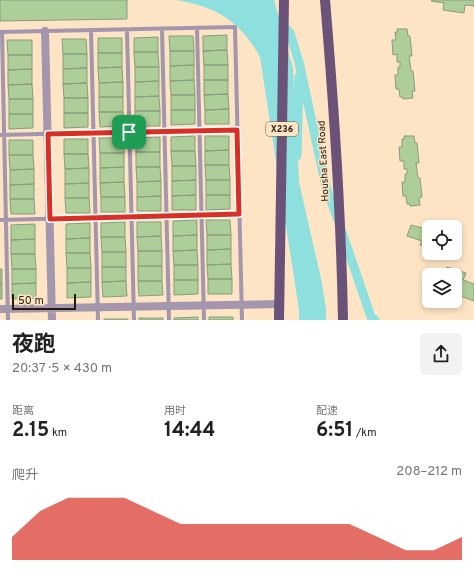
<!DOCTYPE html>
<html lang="zh">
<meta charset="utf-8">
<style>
body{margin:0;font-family:Overpass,"Noto Sans SC",sans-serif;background:#f2f2f2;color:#202124;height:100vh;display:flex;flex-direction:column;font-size:15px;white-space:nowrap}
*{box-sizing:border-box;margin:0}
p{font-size:13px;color:#757577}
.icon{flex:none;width:22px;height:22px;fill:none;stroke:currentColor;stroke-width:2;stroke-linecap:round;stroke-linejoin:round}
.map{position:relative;height:320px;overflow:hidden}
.side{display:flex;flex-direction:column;background:#fff;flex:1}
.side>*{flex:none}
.tools{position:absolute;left:422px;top:220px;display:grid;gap:8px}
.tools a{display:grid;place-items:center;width:40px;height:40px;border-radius:6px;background:#fff;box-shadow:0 2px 6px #0003;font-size:20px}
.scale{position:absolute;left:12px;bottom:10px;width:64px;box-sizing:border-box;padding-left:4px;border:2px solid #251c10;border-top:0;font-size:11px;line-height:14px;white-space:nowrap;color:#251c10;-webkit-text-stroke:3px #fde4c4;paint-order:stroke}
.pin{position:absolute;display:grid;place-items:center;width:34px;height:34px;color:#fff;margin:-17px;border-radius:8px;box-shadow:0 2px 6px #0006}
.round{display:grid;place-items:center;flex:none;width:42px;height:42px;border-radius:6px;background:#f2f2f2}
.headline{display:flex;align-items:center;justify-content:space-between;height:68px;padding:0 12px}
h1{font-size:22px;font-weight:700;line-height:30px}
.metrics{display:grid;grid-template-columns:repeat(3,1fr);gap:6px;height:68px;padding:4px 12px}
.metrics div{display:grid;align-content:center}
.metrics b{font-size:20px;font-weight:700}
.metrics small{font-size:11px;font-weight:400}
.metrics p{font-size:11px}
.chart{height:112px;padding:8px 12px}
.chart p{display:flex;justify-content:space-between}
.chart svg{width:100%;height:72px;margin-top:4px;fill:#d93025;opacity:.7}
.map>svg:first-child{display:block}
</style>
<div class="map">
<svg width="474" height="320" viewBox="0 0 474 320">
<rect width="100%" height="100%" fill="#fde4c4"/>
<path fill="#8ee0de" d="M176,0H274L293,68L299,182L322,283L326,309V320H299V310L260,57C240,21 217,7 176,0Z"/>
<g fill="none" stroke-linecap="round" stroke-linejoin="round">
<path stroke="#8ee0de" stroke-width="9" d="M280,23L290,33L299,62L326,187L338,220
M297,156L299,77
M342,232L371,317L375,320"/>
</g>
<path fill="#aece99" stroke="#899c7d" d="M0,0H127V19L0,21Z
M432,0H474V6L465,5L464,13L443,10L444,3L431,1Z
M397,29H407L408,36H410L412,56H409L411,71H413L415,91H412L413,98L403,99V97H400L399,89H396L395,75H398V67H400V62H397V54L393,55L392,40H396L395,32H398Z
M227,35V50L203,51V36Z
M169,36H193L194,51H170Z
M158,37V52H134V38Z
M98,38H122V53H98Z
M62,39H86L87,54H63Z
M7,40H32V55H8Z
M227,50L228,65H204L203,51Z
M170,51H194V65L170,66Z
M134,52H158L159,67H135Z
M98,53H122V67L98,68Z
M63,54H87V68L63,69Z
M8,55H32V69L8,70Z
M194,65V80L170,81V66Z
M204,65H228V80H204Z
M122,67L123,82L99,83L98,68Z
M135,67H159V81L135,82Z
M87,68V83L63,84V69Z
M32,69V84L8,85V70Z
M194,80L195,95H171L170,81Z
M204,80H228V94L204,95Z
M159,81V96L135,97V82Z
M123,82V97H99V83Z
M87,83L88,98H64L63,84Z
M32,84L33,99H9L8,85Z
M228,94L229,109L205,110L204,95Z
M171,95H195V110H171Z
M159,96L160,111H135V97Z
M99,97H123V112H99Z
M64,98H88V113H64Z
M9,99H33V114H9Z
M229,109V124H205V110Z
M171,110H195V124L171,125Z
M135,111H160V126H136Z
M99,112H123L124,126L100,127Z
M64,113H88V127L64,128Z
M9,114H33V128L9,129Z
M195,136V151H171V137Z
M205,136H229V150L205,151Z
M404,136H414L415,143H417L419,163H416L418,178H420L422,197L419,198L420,205L410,206V204H407L406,196H403L402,182H405V174H407V169H404V161H400L399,147H402V139H404Z
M160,137V152H136V138Z
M99,138H123L124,153H100Z
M64,139H88V154H64Z
M9,140H33V155H9Z
M229,150V165H205V151Z
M171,151H195L196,166H172Z
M136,152H160V167H136Z
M100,153H124V167L100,168Z
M64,154H88L89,168L65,169Z
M9,155H33L34,169L10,170Z
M205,165H229L230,180H206Z
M172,166H196V180L172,181Z
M124,167V182L100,183V168Z
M136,167H160L161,181L137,182Z
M89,168V183L65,184V169Z
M34,169V184L10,185V170Z
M196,180V195L172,196V181Z
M206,180H230V195H206Z
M161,181V196L137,197V182Z
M124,182L125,197H101L100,183Z
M89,183V198H65V184Z
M34,184V199H10V185Z
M196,195V210H172V196Z
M206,195H230V209L206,210Z
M161,196V211H137V197Z
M101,197H125V212H101Z
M65,198H89L90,213H66Z
M10,199H34L35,214H11Z
M197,220V235L173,236V221Z
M206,220H230L231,235H207Z
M125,222V237H101V223Z
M137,222H161V236L137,237Z
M90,223V238L66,239V224Z
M35,224V239L11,240V225Z
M428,224L436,227H429V248L420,245L422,241L407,236L411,225L426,229Z
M197,235V250L173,251V236Z
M207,235H231V249L207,250Z
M161,236L162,251H138L137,237Z
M101,237H125L126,252H102Z
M90,238V253H66V239Z
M35,239V254H11V240Z
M231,249V264L207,265V250Z
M197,250L198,265H174L173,251Z
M138,251H162V266H138Z
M102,252H126V267H102Z
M66,253H90L91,268H67Z
M11,254H35L36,269H12Z
M231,264L232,279H208L207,265Z
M174,265H198V280H174Z
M138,266H162V281H138Z
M102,267H126V281L102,282Z
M447,267L466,273L463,280L474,284V301L455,294V275H444Z
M67,268H91V282L67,283Z
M0,269H2V284H0Z
M12,269H36V283L12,284Z
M208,279H232V294H208Z
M174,280H198V294L174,295Z
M126,281L127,296L103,297L102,282Z
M138,281H162L163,295L139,296Z
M91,282V297L67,298V283Z
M36,283V298L12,299V284Z
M0,284H2V299H0Z
M198,317V320H174V318Z
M209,317H233V320H209Z
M139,318H163V320H139Z
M104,319H128V320H104Z"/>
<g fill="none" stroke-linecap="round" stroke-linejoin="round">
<path stroke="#a496ac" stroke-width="4" d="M197,28L204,320
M162,29L169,320
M91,30L98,320
M127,30L134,320
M0,32L235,27L242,320
M2,32L8,320
M0,135L237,129
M0,220L239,214"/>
<path stroke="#a496ac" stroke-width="8" d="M45,31L52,320
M0,309L280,304"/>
<path stroke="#6b5279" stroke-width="10" d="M325,0C334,106 341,213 343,320
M279,320L284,0"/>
</g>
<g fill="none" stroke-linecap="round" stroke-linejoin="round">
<defs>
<path id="route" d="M237,130L239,214L50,219L48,134Z"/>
</defs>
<use href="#route" stroke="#fff" stroke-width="8"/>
<use href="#route" stroke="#d93025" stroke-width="5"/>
</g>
<g text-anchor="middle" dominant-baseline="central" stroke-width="3" stroke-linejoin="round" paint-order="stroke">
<rect fill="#fde4c4" stroke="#665846" stroke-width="1" x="266" y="122" width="32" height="14" rx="3"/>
<g font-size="9" font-weight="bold" fill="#251c10">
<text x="282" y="129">X236</text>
</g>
<g font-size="10" fill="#251c10" stroke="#fde4c4">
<text transform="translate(324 161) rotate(-93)">Housha East Road</text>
</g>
</g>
</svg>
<div class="tools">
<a><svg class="icon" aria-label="locate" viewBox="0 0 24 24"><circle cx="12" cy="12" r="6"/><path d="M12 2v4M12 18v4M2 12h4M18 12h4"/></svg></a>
<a><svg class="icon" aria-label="layers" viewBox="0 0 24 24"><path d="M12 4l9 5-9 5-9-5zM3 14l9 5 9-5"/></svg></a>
</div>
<div class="scale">50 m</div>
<div class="pin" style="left:129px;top:132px;background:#1e9e55"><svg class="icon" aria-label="arrive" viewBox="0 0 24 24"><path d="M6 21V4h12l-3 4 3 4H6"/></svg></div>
</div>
<section class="side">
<div class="headline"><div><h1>夜跑</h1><p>20:37 · 5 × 430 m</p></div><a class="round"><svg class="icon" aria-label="share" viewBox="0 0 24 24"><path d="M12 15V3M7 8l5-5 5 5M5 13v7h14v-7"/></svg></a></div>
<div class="metrics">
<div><p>距离</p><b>2.15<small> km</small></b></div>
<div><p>用时</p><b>14:44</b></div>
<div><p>配速</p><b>6:51<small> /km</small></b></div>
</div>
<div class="chart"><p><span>爬升</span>208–212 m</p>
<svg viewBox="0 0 160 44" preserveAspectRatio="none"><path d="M0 44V30L10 14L20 6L30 6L40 6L50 14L60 22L70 22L80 22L90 22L100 22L110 22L120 22L130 30L140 38L150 38L160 30V44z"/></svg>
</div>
</section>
